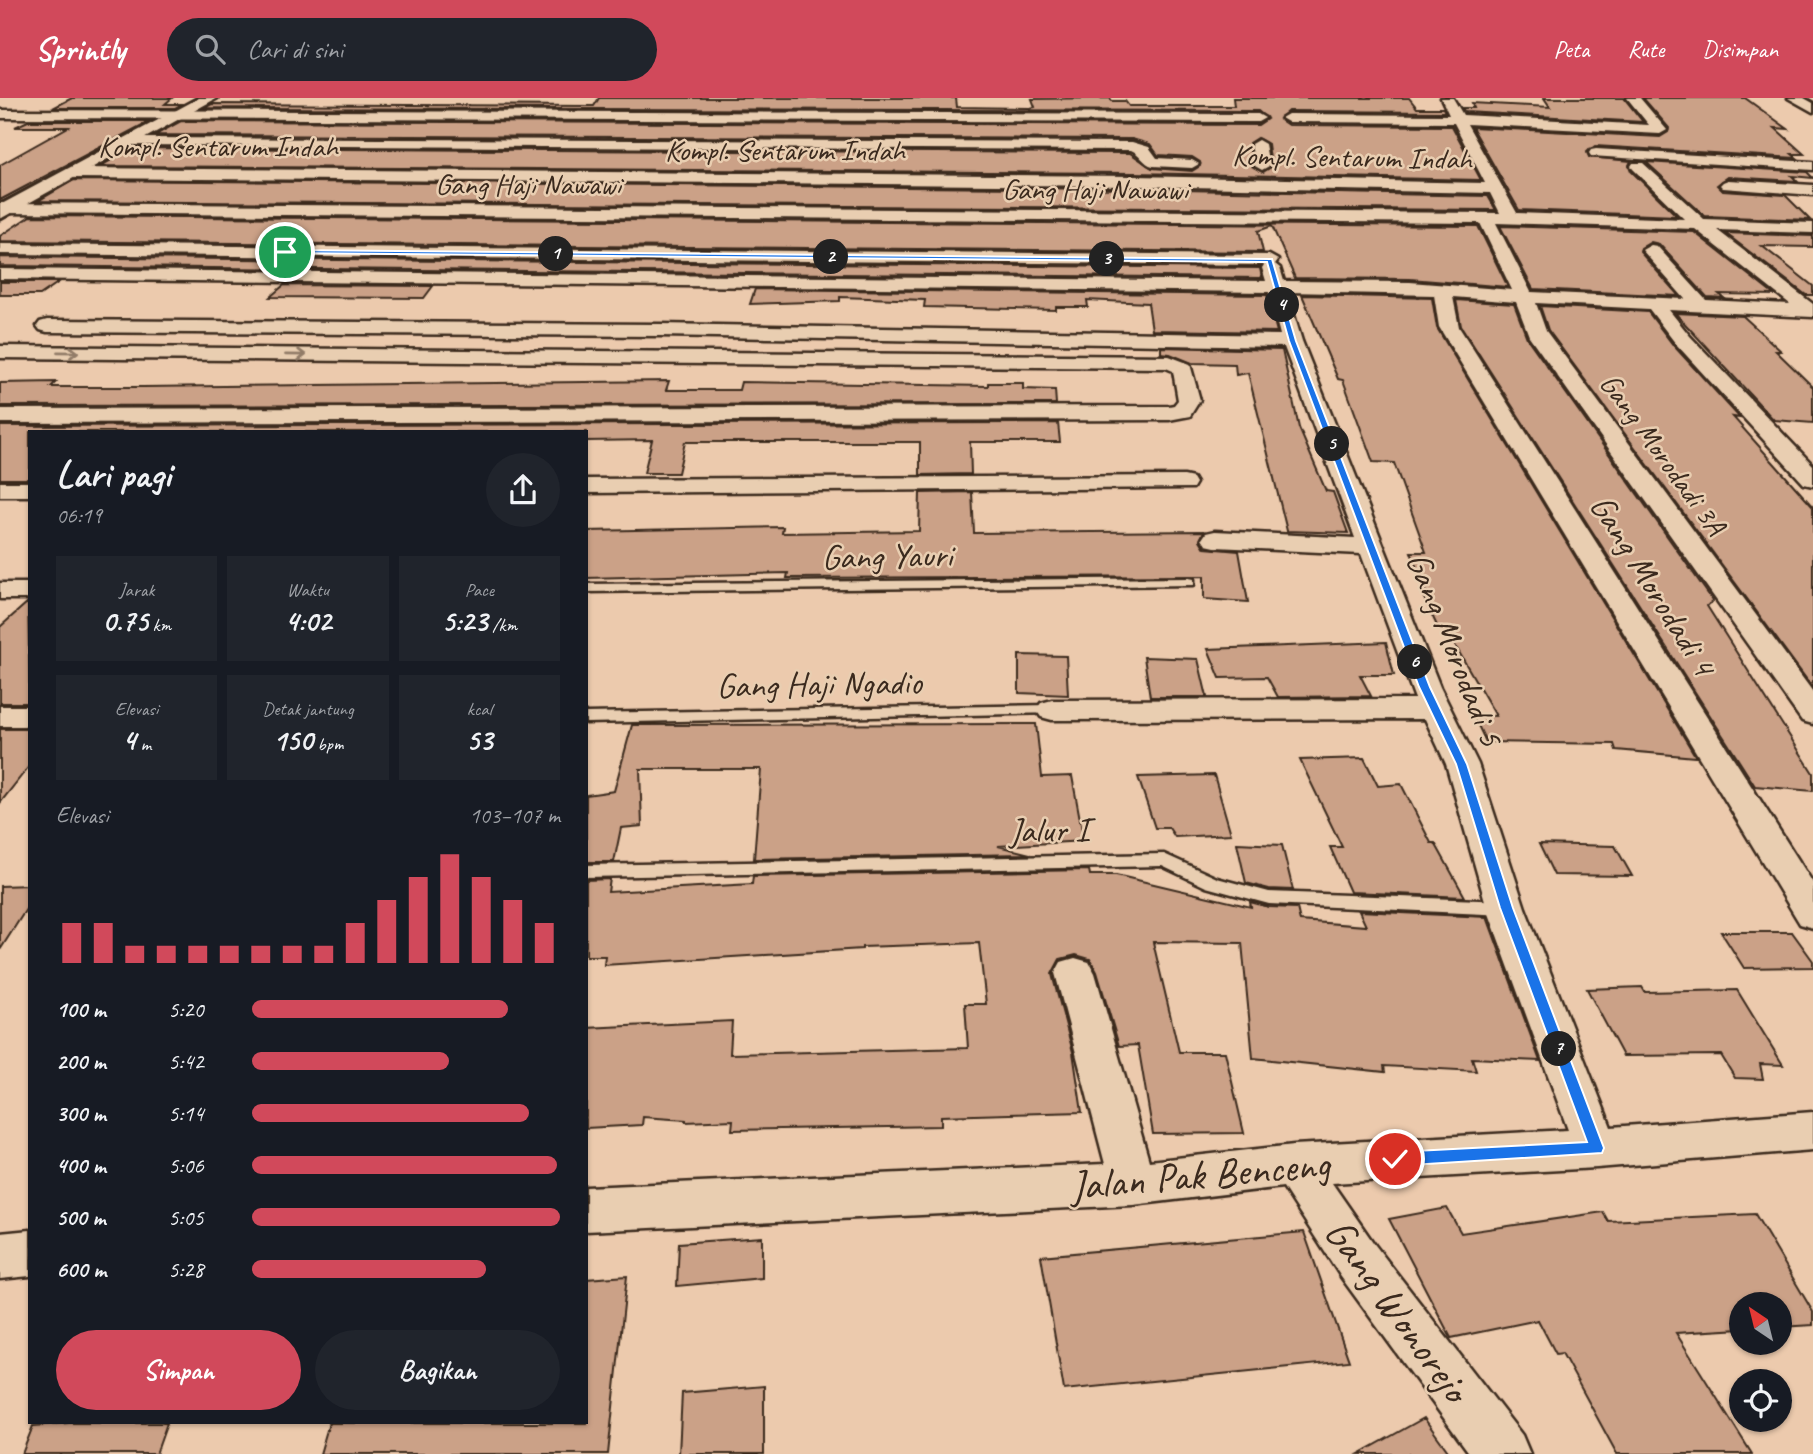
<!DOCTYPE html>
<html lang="id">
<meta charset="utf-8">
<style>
body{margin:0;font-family:Caveat,sans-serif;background:#20242c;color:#f1f3f6;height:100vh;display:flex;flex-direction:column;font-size:26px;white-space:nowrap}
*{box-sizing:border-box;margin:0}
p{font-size:23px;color:#9ea1a6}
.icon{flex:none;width:38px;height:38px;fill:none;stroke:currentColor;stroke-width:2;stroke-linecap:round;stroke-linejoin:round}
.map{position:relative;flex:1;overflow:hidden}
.details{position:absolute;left:28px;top:332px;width:560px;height:994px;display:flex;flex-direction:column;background:#171b24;border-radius:0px;box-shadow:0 2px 5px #0004}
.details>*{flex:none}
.needle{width:46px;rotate:325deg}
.fabs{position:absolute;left:1729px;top:1194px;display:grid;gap:14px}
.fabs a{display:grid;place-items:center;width:63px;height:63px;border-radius:50%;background:#171b24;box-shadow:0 2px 5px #0004;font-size:35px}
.pin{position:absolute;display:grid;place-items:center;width:60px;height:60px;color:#fff;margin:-30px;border:4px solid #fff;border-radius:50%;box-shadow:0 2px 7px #0007}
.km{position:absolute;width:35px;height:35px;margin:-18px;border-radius:50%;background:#222;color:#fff;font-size:19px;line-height:35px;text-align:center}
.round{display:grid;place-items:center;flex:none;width:74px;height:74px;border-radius:37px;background:#20242c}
.head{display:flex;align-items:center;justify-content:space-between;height:119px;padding:0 28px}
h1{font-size:38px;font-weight:600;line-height:52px}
.figures{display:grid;grid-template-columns:repeat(3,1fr);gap:10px;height:119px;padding:7px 28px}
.figures div{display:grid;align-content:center;border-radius:0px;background:#20242c;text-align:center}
.figures b{font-size:30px;font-weight:600}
.figures small{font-size:19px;font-weight:400}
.figures p{font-size:19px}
.chart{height:196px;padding:14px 28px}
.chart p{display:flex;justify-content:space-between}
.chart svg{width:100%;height:126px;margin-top:7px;stroke:#d1495b;stroke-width:6}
.action{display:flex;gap:14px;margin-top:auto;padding:14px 28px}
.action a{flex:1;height:80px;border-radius:42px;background:#d1495b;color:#fff;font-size:28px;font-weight:600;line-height:80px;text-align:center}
.action a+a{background:#20242c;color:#f1f3f6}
ul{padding:0 28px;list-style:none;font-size:23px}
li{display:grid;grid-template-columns:112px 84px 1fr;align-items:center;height:52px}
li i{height:18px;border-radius:9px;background:#d1495b}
header{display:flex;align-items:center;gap:42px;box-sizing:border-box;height:98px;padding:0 35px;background:#d1495b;color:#fff}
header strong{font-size:33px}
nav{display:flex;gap:38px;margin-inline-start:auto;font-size:24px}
.search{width:490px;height:63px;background:#20242c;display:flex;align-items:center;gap:18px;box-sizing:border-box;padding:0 24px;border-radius:38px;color:#9ea1a6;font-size:26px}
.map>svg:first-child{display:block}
</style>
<header>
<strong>Sprintly</strong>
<div class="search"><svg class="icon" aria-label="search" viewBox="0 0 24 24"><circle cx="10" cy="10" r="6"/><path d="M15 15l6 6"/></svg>Cari di sini</div>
<nav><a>Peta</a><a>Rute</a><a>Disimpan</a></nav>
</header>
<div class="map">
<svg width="1813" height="1356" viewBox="0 0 1813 1356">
<rect width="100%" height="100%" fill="#eccaad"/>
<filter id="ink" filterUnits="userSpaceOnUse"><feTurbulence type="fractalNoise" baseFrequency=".0143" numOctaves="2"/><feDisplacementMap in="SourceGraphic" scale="14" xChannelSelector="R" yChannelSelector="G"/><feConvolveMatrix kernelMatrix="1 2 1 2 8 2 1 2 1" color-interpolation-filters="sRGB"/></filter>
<g filter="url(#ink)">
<path fill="#cba187" stroke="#3b2a1e" stroke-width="2" fill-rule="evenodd" d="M72,0H172L165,6H183L175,10H53Z
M599,0H956L957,9L1030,10L1035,9L1032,1L1110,0L1112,3H1125L1129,8H1234L1233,0H1409L1417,10H1443L1445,14L1288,13L1279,21L1288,27L1452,28L1481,82L1135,75L101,68L133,50L1130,55L1152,70L1192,73L1200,68V64L1192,59L1158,57L1150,46L1132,41L155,37L181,23L1258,27L1267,21L1258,13L204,10L212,6L594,8ZM1257,40L1268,46L1271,69L1263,74L1252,68L1249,45Z
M1544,0H1624L1643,24L1465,14L1462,10H1474L1472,5L1550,9Z
M1643,0H1745L1788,31L1775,30L1804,56H1792L1797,60L1595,48L1587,54L1589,59L1631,63L1629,67L1631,73L1677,118L1519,112L1472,29L1660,39L1668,34L1669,30Z
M28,23H150L0,102V67L68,29H15Z
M1646,64L1807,74L1813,80L1792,78L1797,83L1728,79L1717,87L1723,93L1785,97L1810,122L1705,118Z
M74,82L1135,91L1488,98L1496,112L38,103Z
M30,118L1478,128L1508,189L1410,181L1295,180L1272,128L1258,133L1263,154L0,143V138Z
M1500,128L1694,134L1774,197L1719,196L1724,200L1707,199L1659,146L1651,144L1641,150L1640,154L1679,198L1533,191Z
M1725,135L1813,138V149L1762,148L1813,188V197H1806Z
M0,159L1260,170L1262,180L0,168Z
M0,184H59L40,197H0Z
M284,187L433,188L424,200L270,199Z
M755,191L1267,197L1277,234L1152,232L1148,205L1087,202L1088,209H1056V212L924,209L925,202L840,199V203L750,206Z
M1302,197L1432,200L1437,230L1696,659L1616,652L1614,646L1486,644L1473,617L1496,618L1445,530H1438L1424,500H1428L1411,454H1426L1394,365L1373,364L1343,282L1338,281Z
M1456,202L1514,206L1527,240L1713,503L1707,508L1813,675V693L1755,688L1461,228Z
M1540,208L1648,214L1674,248L1740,320L1733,319L1813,409V590L1548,232Z
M1675,215L1743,218L1781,253H1776L1813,289V325L1774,322Z
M1161,249L1282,252L1299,330L1326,393L1333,394L1348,435L1287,433L1248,275L1236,277L1235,266L1192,265L1170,256L1161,255Z
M669,283L666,292H739L741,284L988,288V285H1023V291L1055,292L1056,306L0,308V285L56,284L51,289H143Z
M1058,325L1060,344H970L971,376L920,377V344H685L678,375H644L652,342L586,343V334H30V381H0V328Z
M972,394L974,435L1204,433L1200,442L1205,450L1239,453L1248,504L1204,501V478L787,480L788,475L586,480V433L783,429L782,435L919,433L920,395Z
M28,504L30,605H0V529Z
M1386,544L1394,577H1360L1371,598L1278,599L1267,579L1220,580L1208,551Z
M1019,557L1066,558L1068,597L1019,595Z
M1144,559L1198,561L1207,599H1150Z
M1036,626L1042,679L1072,678L1084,743L998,748L1030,756L754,761L761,671H640L642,728L621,730L614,764H586V697L614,693L632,627Z
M0,631H30V667L0,705Z
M1364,660L1378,688L1401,686L1431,745H1435L1465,799L1350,794L1330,749H1342L1300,662Z
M1214,677L1231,736L1175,739L1169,730H1155L1138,679Z
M1237,745L1282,747L1293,792L1269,791L1246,785Z
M1539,746L1615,748L1632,778L1554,777Z
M1089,772L1090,777H1116L1251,809L1250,804L1269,809L1297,810L1300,823L1366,828L1359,813L1487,819L1540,963L1472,960L1476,973L1384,968L1385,974L1253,960L1242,845L1153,844L1179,954H1225L1244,1035L1153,1036L1138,947L1119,948L1097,874L1090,861L1076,857L1060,861L1052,876L1073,954L1082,1014L941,1018V1028L732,1032L733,1022L686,1024V1022L643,1019L642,1027L586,1030V930L732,923L730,956L968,950L965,906H986L979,845L862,849V851L604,867L605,858H586V782L610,781L608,794L752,786L753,778Z
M30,787V805L0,852V788Z
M1721,834H1792L1813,863V869L1744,870Z
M1642,889L1645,894L1737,892L1783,967L1760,966L1763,981L1735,980L1721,957L1623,958L1587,891Z
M1447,1110L1461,1135L1603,1114L1608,1123L1755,1116L1813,1214V1227L1780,1229V1206H1741V1231L1676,1235L1752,1356H1617L1562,1255L1556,1256L1538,1222L1451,1240L1389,1121Z
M1304,1134L1349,1263L1064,1292L1041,1158Z
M762,1139V1180L677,1188L679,1145Z
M627,1178L608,1356H320L329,1325H586V1181Z
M764,1288V1356H679L682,1295Z
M1424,1320L1450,1356H1359Z
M69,1325H167L156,1356H22L33,1328Z"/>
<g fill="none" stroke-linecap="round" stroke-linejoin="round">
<defs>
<path id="lane" d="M1189,480L1194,481V487L586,494V486Z
M1052,607L1059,612L1057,615L586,625V615Z
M1164,756L1217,780L1269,794L1506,803L1512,805L1515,810L1512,815L1506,817L1269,806L1206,789L1162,768L586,779V767Z"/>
<path id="street" d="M1441,0H1453L1463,17L1649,27L1627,0H1640L1667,32L1660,36L1467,26L1517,115L1684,121L1633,71L1631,68L1633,65H1643L1704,121L1813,125V135L1717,132L1813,206V219L1669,212L1690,238L1813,367V388L1804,386L1676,246L1649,211L1536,205L1546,233L1813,594V626L1802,623L1529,238L1516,204L1453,199L1459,229L1813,785V830L1800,826L1439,229L1434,197L1287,194L1302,243L1440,589L1478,666L1525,810L1611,1029L1813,1014V1052L1597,1070L1332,1085L1375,1147L1522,1337L1530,1356H1470L1341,1179L1283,1089L1133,1107L586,1133V1089L1105,1066L1055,875L1061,864L1075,860L1089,864L1095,875L1149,1063L1294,1047L1568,1032L1487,810L1446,666L1425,621L1052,622L1041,619L1036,612L1041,605L1052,602L1415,601L1361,456L1215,449L1206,447L1202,441L1206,435L1215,433L1355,440L1284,249L660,238L47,234L40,232L37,228L40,224L47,222L660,226L1280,237L1269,194L0,181V171L1266,183L1262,170L1264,167L0,156V146L1269,157L1278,162L1275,166L1280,170L1284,183L1410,184L1512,192L1480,125L0,115V105L1500,115L1490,95L1135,88L75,80L67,75L75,70L1135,78L1485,85L1454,25L1288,24L1281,20L1288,16L1449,17ZM1496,125L1695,131L1790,206L1706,202L1657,148L1651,147L1642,152L1685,201L1531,194Z
M1788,0H1804L1813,5V14Z
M0,12L1258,16L1265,20L1258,24L0,20Z
M130,40L1132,44L1149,49L1157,60L1192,62L1199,66L1192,70L1153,68C1143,66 1141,56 1131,52L125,47L123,44Z
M1258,42L1265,46L1269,68L1262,72L1255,68L1251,46Z
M1596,51L1813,64V72L1591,58L1589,55L1591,52Z
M1728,82L1813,87V97L1723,90L1720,87L1723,84Z
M0,248L1169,258L1190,266L1200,302L1190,318L1169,322L0,325V311L1169,308L1174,307L1178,302L1173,273L1166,270L0,260Z
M1184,378L1193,380L1196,385L1193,390L586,395V381Z
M0,384H30V398H0Z
M0,485H30V501H0Z
M0,608H30V628H0Z
M30,1132V1178L0,1181V1135Z"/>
<path id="secondary" d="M199,0H217L0,121V107Z"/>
</defs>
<use href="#lane" stroke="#3b2a1e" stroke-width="5"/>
<use href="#street" stroke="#3b2a1e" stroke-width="5"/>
<use href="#secondary" stroke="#3b2a1e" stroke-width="6"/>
<use href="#lane" fill="#e9ceb1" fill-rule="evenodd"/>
<use href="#street" fill="#e9ceb1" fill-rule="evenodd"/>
<use href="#secondary" fill="#e9ceb1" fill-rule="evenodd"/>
</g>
<defs><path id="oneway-shaft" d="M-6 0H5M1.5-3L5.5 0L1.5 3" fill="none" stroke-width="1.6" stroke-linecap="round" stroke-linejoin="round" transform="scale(1.75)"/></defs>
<g stroke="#927c68">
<use href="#oneway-shaft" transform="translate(68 254) rotate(1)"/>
<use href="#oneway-shaft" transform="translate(296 257) rotate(1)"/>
</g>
</g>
<path fill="#1a73e8" stroke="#fff" stroke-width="2" d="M285,152L1272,161L1296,243L1430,589L1467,666L1513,810L1604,1050L1602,1055L1395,1068L1389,1066L1387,1061L1389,1056L1395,1054L1587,1044L1500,810L1456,666L1419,589L1289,243L1267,164L282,155Z"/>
<g text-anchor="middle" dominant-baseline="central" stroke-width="5" stroke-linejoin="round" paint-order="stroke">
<g font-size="30" fill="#3b2a1e" stroke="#e9ceb1">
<text x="218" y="48">Kompl. Sentarum Indah</text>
<text x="785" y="52">Kompl. Sentarum Indah</text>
<text transform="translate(1352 59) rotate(1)">Kompl. Sentarum Indah</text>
<text x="528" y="86">Gang Haji Nawawi</text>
<text x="1095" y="91">Gang Haji Nawawi</text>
<text transform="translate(1663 356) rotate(54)">Gang Morodadi 3A</text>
</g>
<g font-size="35" fill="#3b2a1e" stroke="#e9ceb1">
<text transform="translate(887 458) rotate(-1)">Gang Yauri</text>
<text transform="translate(1653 487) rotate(58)">Gang Morodadi 4</text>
<text transform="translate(1455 551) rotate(68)">Gang Morodadi 5</text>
<text transform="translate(819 586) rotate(-1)">Gang Haji Ngadio</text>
<text transform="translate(1049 732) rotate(-1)">Jalur I</text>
</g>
<g font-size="42" fill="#3b2a1e" stroke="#e9ceb1">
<text transform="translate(1200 1077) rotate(-5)">Jalan Pak Benceng</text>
<text transform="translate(1397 1212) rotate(54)">Gang Wonorejo</text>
</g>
</g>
</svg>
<div class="fabs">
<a><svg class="needle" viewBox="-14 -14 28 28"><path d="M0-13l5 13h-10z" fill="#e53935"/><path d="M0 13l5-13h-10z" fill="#9ea1a6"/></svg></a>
<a><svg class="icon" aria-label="locate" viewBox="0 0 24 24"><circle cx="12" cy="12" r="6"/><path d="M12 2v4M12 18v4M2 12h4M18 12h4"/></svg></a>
</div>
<div class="pin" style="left:285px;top:154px;background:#1e9e55"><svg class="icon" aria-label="arrive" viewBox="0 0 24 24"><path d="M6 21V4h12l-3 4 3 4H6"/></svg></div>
<div class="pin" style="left:1395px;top:1061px;background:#d93025"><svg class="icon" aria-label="check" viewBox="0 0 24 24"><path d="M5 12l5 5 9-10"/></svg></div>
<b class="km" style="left:556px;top:156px">1</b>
<b class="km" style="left:831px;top:159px">2</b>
<b class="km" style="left:1107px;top:161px">3</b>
<b class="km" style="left:1282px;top:207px">4</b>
<b class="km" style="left:1332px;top:346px">5</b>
<b class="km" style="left:1415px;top:564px">6</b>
<b class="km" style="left:1559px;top:951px">7</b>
<section class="details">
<div class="head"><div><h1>Lari pagi</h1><p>06:19</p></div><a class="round"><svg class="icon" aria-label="share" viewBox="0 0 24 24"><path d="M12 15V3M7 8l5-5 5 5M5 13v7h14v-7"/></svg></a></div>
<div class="figures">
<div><p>Jarak</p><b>0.75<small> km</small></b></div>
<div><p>Waktu</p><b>4:02</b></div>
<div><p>Pace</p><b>5:23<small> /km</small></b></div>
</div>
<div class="figures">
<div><p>Elevasi</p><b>4<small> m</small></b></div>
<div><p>Detak jantung</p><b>150<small> bpm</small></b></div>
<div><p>kcal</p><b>53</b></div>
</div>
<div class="chart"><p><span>Elevasi</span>103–107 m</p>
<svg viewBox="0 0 160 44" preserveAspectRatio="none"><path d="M5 44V30M15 44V30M25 44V38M35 44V38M45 44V38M55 44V38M65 44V38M75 44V38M85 44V38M95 44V30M105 44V22M115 44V14M125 44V6M135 44V14M145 44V22M155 44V30"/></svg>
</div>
<ul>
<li><b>100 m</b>5:20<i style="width:83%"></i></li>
<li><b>200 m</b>5:42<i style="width:64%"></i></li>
<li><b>300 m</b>5:14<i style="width:90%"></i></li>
<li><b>400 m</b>5:06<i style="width:99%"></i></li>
<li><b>500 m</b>5:05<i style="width:100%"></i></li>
<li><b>600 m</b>5:28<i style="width:76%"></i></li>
</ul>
<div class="action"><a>Simpan</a><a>Bagikan</a></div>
</section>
</div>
